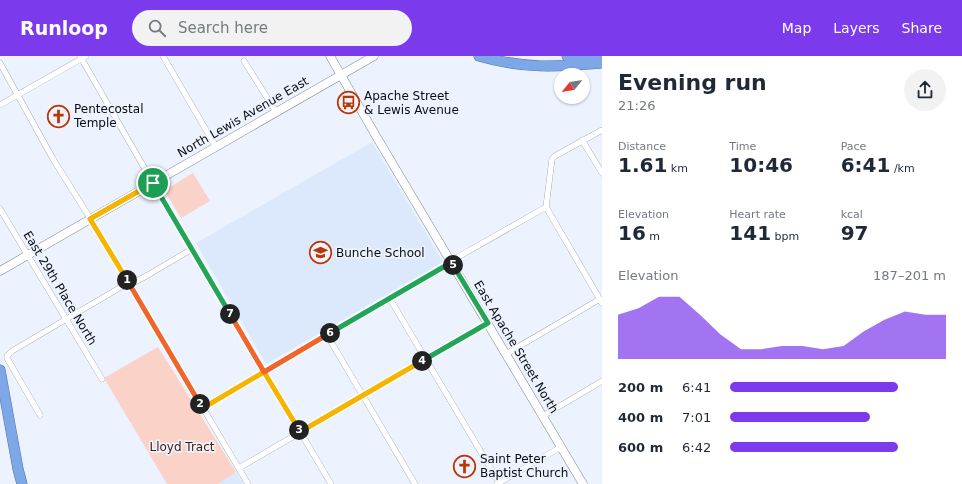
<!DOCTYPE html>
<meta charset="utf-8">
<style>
body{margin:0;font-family:"DejaVu Sans",sans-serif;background:#f2f2f3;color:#1f2937;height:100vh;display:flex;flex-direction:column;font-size:15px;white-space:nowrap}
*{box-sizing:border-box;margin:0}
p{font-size:13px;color:#747a83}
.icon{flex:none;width:22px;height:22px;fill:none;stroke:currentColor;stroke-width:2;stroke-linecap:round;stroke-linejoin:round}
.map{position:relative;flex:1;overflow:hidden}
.drawer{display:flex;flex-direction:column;background:#fff;width:360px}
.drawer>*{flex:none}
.needle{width:26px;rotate:240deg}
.buttons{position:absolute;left:554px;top:12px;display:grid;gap:8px}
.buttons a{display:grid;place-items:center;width:36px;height:36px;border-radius:50%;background:#fff;box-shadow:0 1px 3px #0004;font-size:20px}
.pin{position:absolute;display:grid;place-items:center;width:34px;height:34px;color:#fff;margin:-17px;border:2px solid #fff;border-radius:50%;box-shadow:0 1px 4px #0007}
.km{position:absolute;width:20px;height:20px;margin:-10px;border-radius:50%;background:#222;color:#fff;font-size:11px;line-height:20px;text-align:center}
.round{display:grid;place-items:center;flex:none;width:42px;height:42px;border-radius:21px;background:#f2f2f3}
.overview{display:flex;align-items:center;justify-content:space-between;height:68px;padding:0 16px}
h1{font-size:22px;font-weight:600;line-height:30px}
.stats{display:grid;grid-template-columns:repeat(3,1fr);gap:6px;height:68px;padding:4px 16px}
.stats div{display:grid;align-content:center}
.stats b{font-size:20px;font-weight:600}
.stats small{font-size:11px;font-weight:400}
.stats p{font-size:11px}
.chart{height:112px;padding:8px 16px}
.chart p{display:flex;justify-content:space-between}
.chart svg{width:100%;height:72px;margin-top:4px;fill:#7c3aed;opacity:.7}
ul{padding:0 16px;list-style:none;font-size:13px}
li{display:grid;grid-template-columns:64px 48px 1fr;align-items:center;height:30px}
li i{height:10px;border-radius:5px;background:#7c3aed}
header{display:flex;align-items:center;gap:24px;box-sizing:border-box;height:56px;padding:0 20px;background:#7c3aed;color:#fff}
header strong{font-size:19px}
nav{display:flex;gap:22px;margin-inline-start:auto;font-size:14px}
.search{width:280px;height:36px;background:#f2f2f3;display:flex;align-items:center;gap:10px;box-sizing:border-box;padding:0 14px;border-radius:22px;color:#747a83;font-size:15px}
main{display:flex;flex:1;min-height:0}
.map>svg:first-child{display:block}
</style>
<header>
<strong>Runloop</strong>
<div class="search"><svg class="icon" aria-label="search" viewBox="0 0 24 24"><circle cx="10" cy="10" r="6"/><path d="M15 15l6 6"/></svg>Search here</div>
<nav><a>Map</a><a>Layers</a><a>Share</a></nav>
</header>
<main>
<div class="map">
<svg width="602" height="428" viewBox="0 0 602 428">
<rect width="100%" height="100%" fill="#ecf3fe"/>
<path fill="#dce9fd" d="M372,86L443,206L266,308L196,187Z
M236,416L243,428H218Z"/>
<path fill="#fad2c7" d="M193,117L210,145L181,162L163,132L167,129L172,130Z
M158,291L236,416L218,428H167L104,322Z"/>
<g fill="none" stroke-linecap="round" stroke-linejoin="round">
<defs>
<path id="street" d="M80,0L149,120L261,310L295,369L304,382L331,428
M163,0L216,91
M244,5L276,56
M0,7L53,103L95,170L248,428
M0,49L86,0
M582,84L602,117
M546,151L602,247
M0,153L102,323
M390,243L500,428
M327,279L415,428
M506,298L600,243
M203,351L445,211L458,201L546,151L552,103L555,100L602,74
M40,359L7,302V300L12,295L121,231L135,226L148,219L192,193
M543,360L602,325
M239,412L488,267
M497,428L561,391"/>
<path id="secondary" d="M330,0L376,80L583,428
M0,215L374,0"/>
<path id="highway" d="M479,0C523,13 557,11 602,7
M567,0H602
M0,314L18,413L22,428"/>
</defs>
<use href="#street" stroke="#7f8793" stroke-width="6"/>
<use href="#secondary" stroke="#7f8793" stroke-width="9"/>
<use href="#highway" stroke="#55719d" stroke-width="11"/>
<use href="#street" stroke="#fff" stroke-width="5.5"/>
<use href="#secondary" stroke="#fff" stroke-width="8"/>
<use href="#highway" stroke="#7ea7e8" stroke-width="10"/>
</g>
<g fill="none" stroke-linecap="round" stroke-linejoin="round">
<defs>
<path id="split-1" d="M127,224L90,163L153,127"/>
<path id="split-2" d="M127,224L200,348"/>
<path id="split-3" d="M200,348L203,352L264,316L299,374"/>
<path id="split-4" d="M299,374L300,376L422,305"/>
<path id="split-5" d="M422,305L488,267L453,209"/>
<path id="split-6" d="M330,277L452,206L453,209"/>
<path id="split-7" d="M230,258L264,316L330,277"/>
<path id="split-8" d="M153,127L230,258"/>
</defs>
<use href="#split-1" stroke="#fff" stroke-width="8"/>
<use href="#split-2" stroke="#fff" stroke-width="8"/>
<use href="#split-3" stroke="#fff" stroke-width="8"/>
<use href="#split-4" stroke="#fff" stroke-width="8"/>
<use href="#split-5" stroke="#fff" stroke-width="8"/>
<use href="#split-6" stroke="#fff" stroke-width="8"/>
<use href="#split-7" stroke="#fff" stroke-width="8"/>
<use href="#split-8" stroke="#fff" stroke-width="8"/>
<use href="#split-1" stroke="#f5b400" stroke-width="5"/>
<use href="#split-2" stroke="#f0652b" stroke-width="5"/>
<use href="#split-3" stroke="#f5b400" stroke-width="5"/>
<use href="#split-4" stroke="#f5b400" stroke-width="5"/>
<use href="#split-5" stroke="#22a559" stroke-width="5"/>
<use href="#split-6" stroke="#22a559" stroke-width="5"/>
<use href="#split-7" stroke="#f0652b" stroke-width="5"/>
<use href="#split-8" stroke="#22a559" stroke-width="5"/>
</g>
<defs>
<symbol id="bus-ring" viewBox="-11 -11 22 22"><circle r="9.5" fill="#ecf3fe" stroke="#bd3502" stroke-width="1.5"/><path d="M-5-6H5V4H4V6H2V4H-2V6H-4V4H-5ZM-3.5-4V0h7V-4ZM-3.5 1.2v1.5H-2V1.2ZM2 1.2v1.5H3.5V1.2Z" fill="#bd3502"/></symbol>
<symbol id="church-ring" viewBox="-11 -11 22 22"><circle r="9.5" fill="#ecf3fe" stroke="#bd3502" stroke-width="1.5"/><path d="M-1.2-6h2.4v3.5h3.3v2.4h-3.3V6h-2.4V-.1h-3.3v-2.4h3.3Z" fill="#bd3502"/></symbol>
<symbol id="school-ring" viewBox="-11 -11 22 22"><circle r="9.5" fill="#ecf3fe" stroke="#bd3502" stroke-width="1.5"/><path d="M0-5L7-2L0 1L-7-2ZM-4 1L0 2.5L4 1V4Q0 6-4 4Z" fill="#bd3502"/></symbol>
</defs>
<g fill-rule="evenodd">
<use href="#bus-ring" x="336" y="34" width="25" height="25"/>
<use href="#church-ring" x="46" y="48" width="25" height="25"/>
<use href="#school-ring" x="308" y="184" width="25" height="25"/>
<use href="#church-ring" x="452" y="398" width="25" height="25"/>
</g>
<g text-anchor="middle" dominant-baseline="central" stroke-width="3.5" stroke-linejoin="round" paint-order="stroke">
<g font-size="12" fill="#0a0d11" stroke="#ecf3fe" text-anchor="start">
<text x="364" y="40">Apache Street<tspan x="364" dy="14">&amp; Lewis Avenue</tspan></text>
<text x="74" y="53">Pentecostal<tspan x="74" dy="14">Temple</tspan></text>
<text x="336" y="197">Bunche School</text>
<text x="480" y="403">Saint Peter<tspan x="480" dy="14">Baptist Church</tspan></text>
</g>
<g font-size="12" fill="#0a0d11" stroke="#ecf3fe">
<text transform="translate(243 61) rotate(-30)">North Lewis Avenue East</text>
<text transform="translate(60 232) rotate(59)">East 29th Place North</text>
<text transform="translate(516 291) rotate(59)">East Apache Street North</text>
</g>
<g font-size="12" fill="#4d1708" stroke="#ecf3fe">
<text x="182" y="391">Lloyd Tract</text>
</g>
</g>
</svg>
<div class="buttons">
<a><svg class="needle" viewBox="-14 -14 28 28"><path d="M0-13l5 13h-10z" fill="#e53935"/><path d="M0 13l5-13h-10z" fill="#747a83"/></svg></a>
</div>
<div class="pin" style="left:153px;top:127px;background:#1e9e55"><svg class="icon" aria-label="arrive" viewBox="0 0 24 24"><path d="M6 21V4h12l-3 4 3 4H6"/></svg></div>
<b class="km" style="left:127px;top:224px">1</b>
<b class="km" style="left:200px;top:348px">2</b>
<b class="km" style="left:299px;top:374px">3</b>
<b class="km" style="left:422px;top:305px">4</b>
<b class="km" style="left:453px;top:209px">5</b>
<b class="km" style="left:330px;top:277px">6</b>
<b class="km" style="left:230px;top:258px">7</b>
</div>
<section class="drawer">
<div class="overview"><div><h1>Evening run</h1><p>21:26</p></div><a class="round"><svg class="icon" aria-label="share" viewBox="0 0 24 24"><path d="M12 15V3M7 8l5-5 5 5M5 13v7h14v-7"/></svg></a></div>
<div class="stats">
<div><p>Distance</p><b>1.61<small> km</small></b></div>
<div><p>Time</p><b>10:46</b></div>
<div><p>Pace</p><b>6:41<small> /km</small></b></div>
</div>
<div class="stats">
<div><p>Elevation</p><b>16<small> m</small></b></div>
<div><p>Heart rate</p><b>141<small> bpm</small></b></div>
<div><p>kcal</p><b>97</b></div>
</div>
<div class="chart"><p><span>Elevation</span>187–201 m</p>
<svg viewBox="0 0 160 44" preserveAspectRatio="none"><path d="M0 44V17L10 13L20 6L30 6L40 17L50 29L60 38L70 38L80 36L90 36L100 38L110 36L120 27L130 20L140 15L150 17L160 17V44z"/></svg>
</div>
<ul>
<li><b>200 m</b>6:41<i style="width:78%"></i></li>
<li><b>400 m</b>7:01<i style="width:65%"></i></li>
<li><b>600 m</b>6:42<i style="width:78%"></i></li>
</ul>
</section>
</main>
